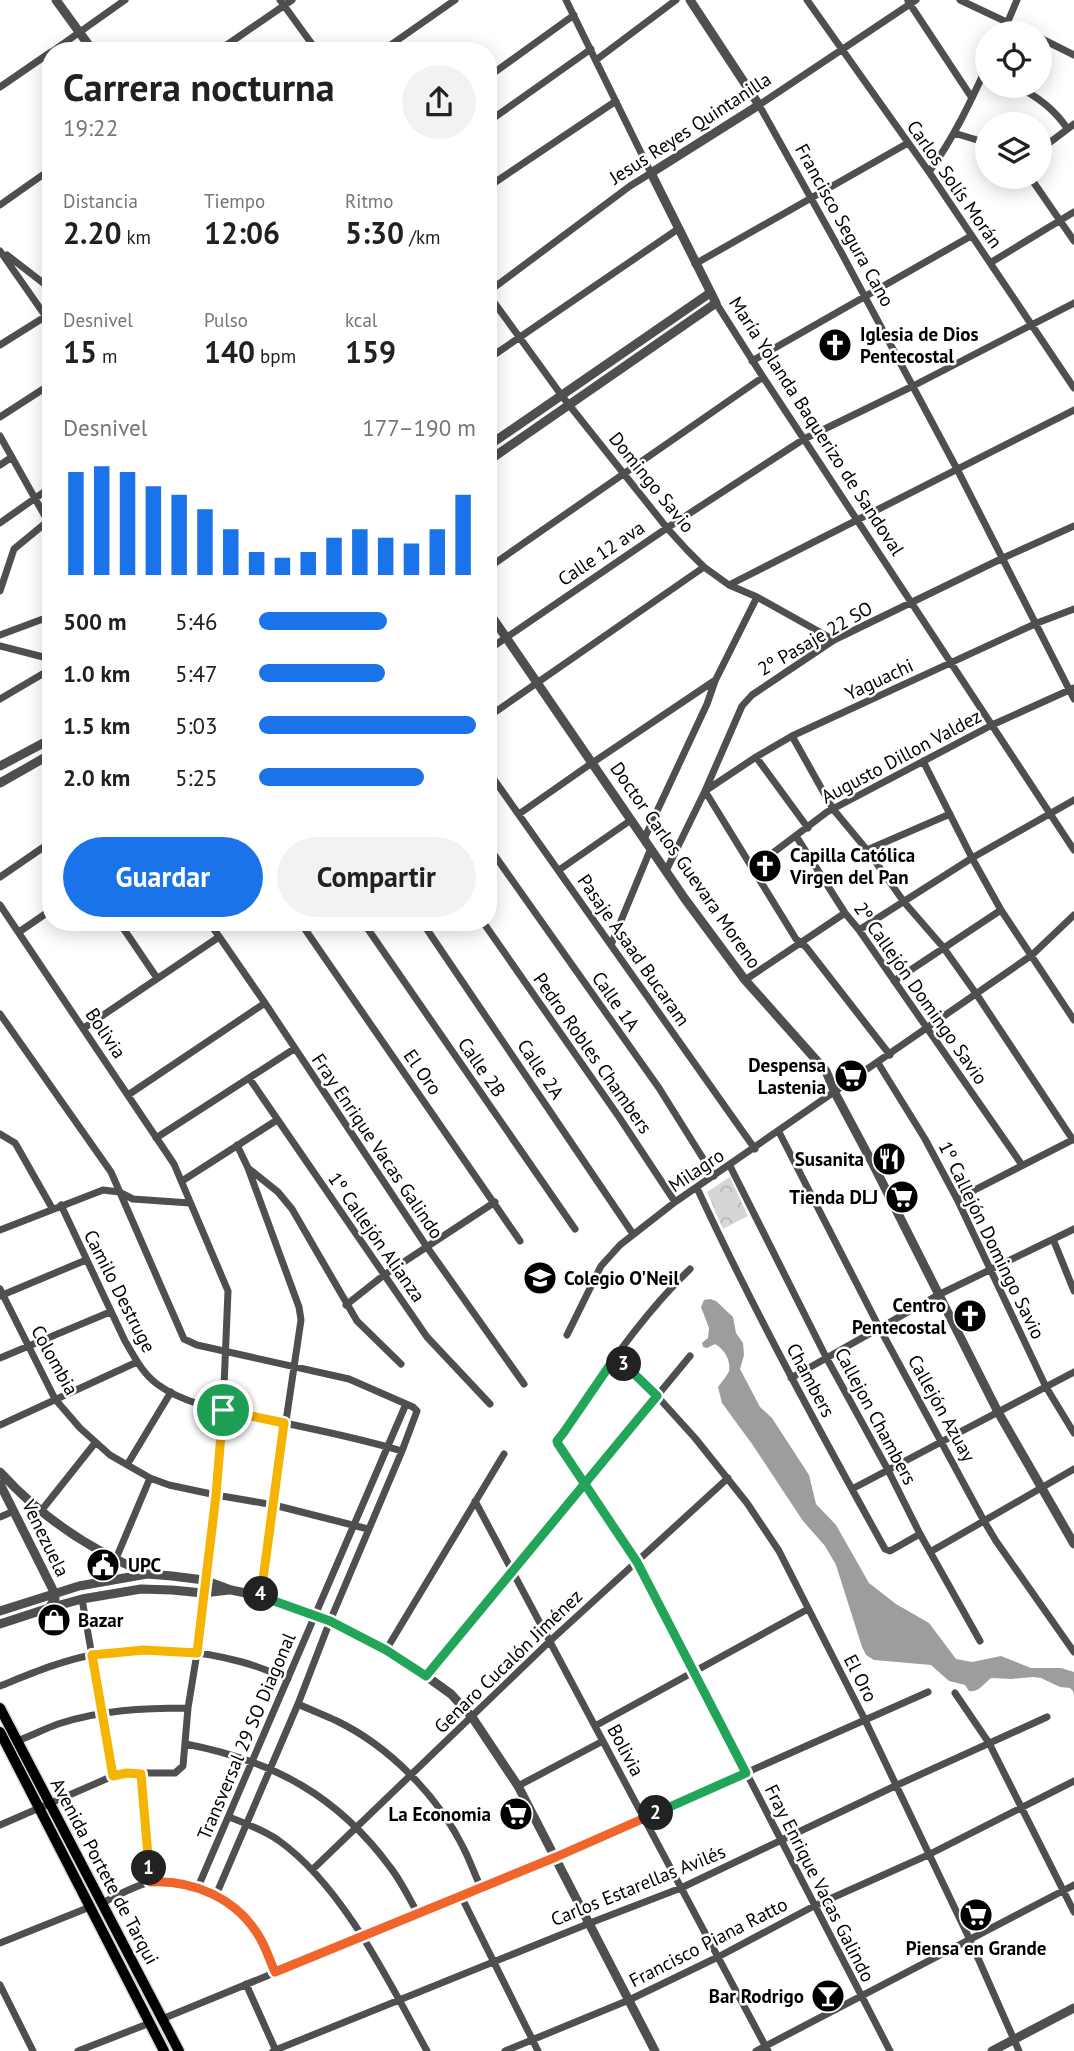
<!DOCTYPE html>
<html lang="es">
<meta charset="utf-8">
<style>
body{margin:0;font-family:"PT Sans",sans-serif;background:#f2f2f2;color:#202124;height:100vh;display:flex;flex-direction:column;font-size:26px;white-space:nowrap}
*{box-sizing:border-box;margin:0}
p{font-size:23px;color:#757577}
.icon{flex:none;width:38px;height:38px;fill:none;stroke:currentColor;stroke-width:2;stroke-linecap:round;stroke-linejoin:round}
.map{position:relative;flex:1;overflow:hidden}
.drawer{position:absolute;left:42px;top:42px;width:455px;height:889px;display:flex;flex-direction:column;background:#fff;border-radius:28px;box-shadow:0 4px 18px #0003}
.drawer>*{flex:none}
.buttons{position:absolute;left:975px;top:21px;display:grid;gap:14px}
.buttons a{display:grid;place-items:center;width:77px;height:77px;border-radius:50%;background:#fff;box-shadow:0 4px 18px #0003;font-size:35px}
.pin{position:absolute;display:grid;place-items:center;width:60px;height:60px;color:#fff;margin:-30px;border:4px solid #fff;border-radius:50%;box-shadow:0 2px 7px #0007}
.km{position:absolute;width:35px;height:35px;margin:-18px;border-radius:50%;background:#222;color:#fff;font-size:19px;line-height:35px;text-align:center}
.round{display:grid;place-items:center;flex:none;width:74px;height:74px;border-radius:37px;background:#f2f2f2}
.headline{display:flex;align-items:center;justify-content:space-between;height:119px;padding:0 21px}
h1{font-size:38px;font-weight:700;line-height:52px}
.stats{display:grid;grid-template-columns:repeat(3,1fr);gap:10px;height:119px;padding:7px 21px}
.stats div{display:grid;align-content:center}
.stats b{font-size:30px;font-weight:700}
.stats small{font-size:19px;font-weight:400}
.stats p{font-size:19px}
.chart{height:196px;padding:14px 21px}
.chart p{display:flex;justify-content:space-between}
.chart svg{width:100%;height:126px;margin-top:7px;stroke:#1a73e8;stroke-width:6}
.button{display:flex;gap:14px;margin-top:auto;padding:14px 21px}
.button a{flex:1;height:80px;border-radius:42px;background:#1a73e8;color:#fff;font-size:28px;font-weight:700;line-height:80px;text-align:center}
.button a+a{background:#f2f2f2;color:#202124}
ul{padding:0 21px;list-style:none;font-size:23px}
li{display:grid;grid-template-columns:112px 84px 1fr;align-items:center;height:52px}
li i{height:18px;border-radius:9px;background:#1a73e8}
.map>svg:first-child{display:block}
</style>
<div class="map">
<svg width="1074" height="2051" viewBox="0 0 1074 2051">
<defs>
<pattern id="park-crowns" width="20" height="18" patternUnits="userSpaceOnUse" patternTransform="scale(1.75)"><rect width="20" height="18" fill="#d6d6d6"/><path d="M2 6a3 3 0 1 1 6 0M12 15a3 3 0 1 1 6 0" fill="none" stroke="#b6b6b6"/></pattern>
</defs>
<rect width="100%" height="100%" fill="#fff"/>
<path fill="url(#park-crowns)" d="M730,1177L748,1216L723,1229L707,1192Z"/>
<path fill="#9d9d9d" d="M710,1299L716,1301L733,1317L736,1333L743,1343L744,1355L740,1369L760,1407L772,1418L809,1475L816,1504L836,1525L869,1583L896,1604L929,1623L956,1659L972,1662L1001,1656L1031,1668H1061L1074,1672V1696L1073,1691L1070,1688L1060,1687L1041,1678L1033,1677L1011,1679L991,1678C984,1683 979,1693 969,1691L965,1685L949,1681L931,1665L874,1660L866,1655L862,1647L836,1565L825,1546L803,1521L752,1444L722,1403L718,1387C721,1383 727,1376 729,1371C731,1360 724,1349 715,1344L707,1348L703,1347L702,1343L708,1338L709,1328L701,1307L704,1300Z"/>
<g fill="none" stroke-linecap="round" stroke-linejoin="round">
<defs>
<path id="primary" d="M0,1708L179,2051
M0,1732L164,2051"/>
</defs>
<use href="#primary" stroke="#dbdbdb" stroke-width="13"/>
<path stroke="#4f4f4f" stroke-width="7" d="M280,0L317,51
M807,0L929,172L1074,388
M916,0L759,105L841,252L957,469L1074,699
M960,0L1030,33
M908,1L972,98
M1003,33L1017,0
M1040,38L1074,55
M53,51L125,0
M218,51L292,0
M382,51L455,0
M596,60L676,0
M488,77L574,15
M1016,86C1037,96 1054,109 1067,128
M0,87L51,52
M488,122L591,49
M954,133L987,143
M1040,150L1074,124
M929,172C953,139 970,103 987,66
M1030,177L1074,241
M488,187L616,101
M0,205L51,169
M0,251L51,324
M7,255L51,289
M990,263L1074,212
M695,264L908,143
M488,292L630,186L651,173L566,0
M488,294L562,396L667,528L687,550L704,567L729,585L757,597L834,640
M716,303L763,377L1074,850
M0,345L51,313
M488,359L678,229
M752,361L971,236
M0,417L51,384
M0,436L51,527
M0,465L12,457
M0,523L51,487
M488,568L763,377
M729,585L1074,410
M0,591L14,549L48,521
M0,635L51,616
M0,646L51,659
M488,650L667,528L804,439L913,386L1074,303
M0,699L51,669
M488,717L704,567
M792,736L833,809L867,850L904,902L943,947L977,995L1073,1140
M756,757L808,828
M923,761L972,858L1001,910L1074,1020
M488,771L755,1149
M519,814L592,763L714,681
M796,836L845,913L859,930L1022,1165
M644,839L707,704L715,681L757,597
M488,846L659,1088L714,1176
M867,850L950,814
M753,868L827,812L992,725L1074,688
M559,870L631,820
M666,871L705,791L742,706L752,695L834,640L1003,558L1074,526
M0,877L51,842
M0,905L174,1164L228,1291L223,1410L216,1495L197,1653L188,1708L183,1766L175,1773H127L113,1776L0,1825
M119,922L157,978
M209,922L265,1003L427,1247L524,1384
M300,922L520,1241
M363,922L575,1229
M422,922L633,1234
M483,922L619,1117L675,1202
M859,930L972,858L1074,800
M19,932L51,910
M611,945L651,848
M745,980L845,913
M894,981L1001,910
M0,1014L111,1172L184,1339L197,1345L349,1379L413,1407L417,1411L402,1451L330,1621L298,1704L216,1895
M84,1028L219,937
M890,1055L806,947L796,939L705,791L756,757L792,736L1037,623L1074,609
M878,1063L925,1139L957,1199L1046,1387L1074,1433
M249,1078L427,1337L490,1404
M128,1095L265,1003
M779,1132L879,1327L984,1521L996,1541L1074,1652
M0,1134L15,1143L18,1148L52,1208
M156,1138L294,1049
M237,1145L248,1168L278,1192L292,1209L357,1321L401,1364
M730,1166L826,1357L888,1470L920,1534L980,1641
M248,1168L299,1307L301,1320L260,1596
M182,1181L277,1120
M697,1188C754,1311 819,1430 885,1549L890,1551L920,1534
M957,1199L1074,1139
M61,1205L125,1341C134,1356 142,1373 157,1384C188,1407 233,1412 270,1420C314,1429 359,1438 402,1451
M0,1230L103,1190L119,1192L133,1199L190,1203
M1053,1239L1074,1291
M690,1269C640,1317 603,1375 563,1431L557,1441L558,1444L637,1561L890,2051
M0,1289L55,1399L80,1428L110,1455L150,1478L169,1485L216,1495L274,1505L368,1529
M0,1296L86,1260
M346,1305L384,1275L495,1202
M567,1335L601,1266L620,1245L675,1202L1032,955L1074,915
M616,1356L657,1396L695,1438L747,1503L779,1551L865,1720L970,1940L1019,2051
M0,1358L110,1312
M791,1378L938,1295L1074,1229
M0,1425L137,1362
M127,1465L171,1392
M852,1489L1074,1372
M475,1501L768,2051
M41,1511L95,1443
M0,1517L14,1511
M930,1552L1074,1469
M115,1561L150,1478
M82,1599L113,1776
M386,1650L504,1454
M426,1676L690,1356
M0,1686C30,1674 60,1661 92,1655C141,1646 194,1649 242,1662C258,1666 273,1673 288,1679
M955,1693L989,1743L1074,1912
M298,1704C311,1710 324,1715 337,1721C390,1747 438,1796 464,1849C470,1861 475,1875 481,1888
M595,1726L808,1609
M17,1741C31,1736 44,1729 58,1724C100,1710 144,1708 188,1708
M186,1744C273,1761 337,1795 390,1867C401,1881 409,1898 418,1914
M141,1774L150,1882
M518,1786L603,1741
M229,1817C245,1823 263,1830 278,1840C343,1886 389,1982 427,2051
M312,1870L550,1641L728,1478
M198,1887L406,1404
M461,1896L538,2051
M102,1903C117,1896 135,1885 151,1882C191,1874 240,1904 260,1938C266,1948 270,1961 275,1972
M0,1943L90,1907
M246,1984L276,2051
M0,1985L33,2051
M162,2019L556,1857L928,1692
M78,2051L150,2023
M273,2051L590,1923L681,1888L895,1786L1047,1717
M505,2051L629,2000L718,1957L814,1906L928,1855L1074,1781
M756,2051L1074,1885"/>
<path stroke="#4f4f4f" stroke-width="9" d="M56,0L93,51
M488,446L710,293
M488,461L716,303L651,173L759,105L690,0
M488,611L685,899L745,980L826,1071L835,1093L874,1166L998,1412L1074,1544
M0,766L51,739
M0,783L51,754
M0,1472C41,1517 90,1550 146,1573
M0,1484L54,1592L55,1599L49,1608
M0,1611L79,1586L147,1574L172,1576L204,1580L231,1590L260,1596L330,1621L386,1650L426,1676L451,1694L472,1717L518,1786L655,2051
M0,1624L49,1608L82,1599L141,1589L172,1590L203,1593L229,1590
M992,2051L1074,2008"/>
<use href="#primary" stroke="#000" stroke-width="10"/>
</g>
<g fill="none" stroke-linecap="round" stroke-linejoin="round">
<defs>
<path id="split-1" d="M149,1868L141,1774L127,1773L113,1776L92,1655L144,1650L197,1653L216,1495L223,1410"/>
<path id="split-2" d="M149,1868L150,1882C194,1880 237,1898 260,1938C266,1948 270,1961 275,1972L556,1857L656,1813"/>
<path id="split-3" d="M624,1364L616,1356L564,1432L557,1441L558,1444L637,1562L746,1773L656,1813"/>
<path id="split-4" d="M261,1594L260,1596L330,1621L386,1650L426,1676L657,1396L624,1364"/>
<path id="split-5" d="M223,1410L284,1423L261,1594"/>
</defs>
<use href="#split-1" stroke="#fff" stroke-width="14"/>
<use href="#split-2" stroke="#fff" stroke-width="14"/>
<use href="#split-3" stroke="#fff" stroke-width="14"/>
<use href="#split-4" stroke="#fff" stroke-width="14"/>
<use href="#split-5" stroke="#fff" stroke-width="14"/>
<use href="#split-1" stroke="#f5b400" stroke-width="9"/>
<use href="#split-2" stroke="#f0652b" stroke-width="9"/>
<use href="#split-3" stroke="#22a559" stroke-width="9"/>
<use href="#split-4" stroke="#22a559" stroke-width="9"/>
<use href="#split-5" stroke="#f5b400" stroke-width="9"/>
</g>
<defs>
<symbol id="church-disc" viewBox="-11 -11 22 22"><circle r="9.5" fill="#000" stroke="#fff"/><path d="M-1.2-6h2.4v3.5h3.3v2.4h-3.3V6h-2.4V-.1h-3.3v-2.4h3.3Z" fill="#fff"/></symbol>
<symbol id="supermarket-disc" viewBox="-11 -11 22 22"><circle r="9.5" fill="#000" stroke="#fff"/><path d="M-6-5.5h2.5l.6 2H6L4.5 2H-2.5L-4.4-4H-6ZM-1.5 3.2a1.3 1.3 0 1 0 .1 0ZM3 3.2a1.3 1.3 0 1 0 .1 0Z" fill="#fff"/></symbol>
<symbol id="restaurant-disc" viewBox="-11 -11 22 22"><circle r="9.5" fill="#000" stroke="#fff"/><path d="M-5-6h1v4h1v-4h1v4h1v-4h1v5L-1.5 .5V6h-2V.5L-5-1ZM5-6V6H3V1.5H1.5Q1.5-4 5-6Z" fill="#fff"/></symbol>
<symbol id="school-disc" viewBox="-11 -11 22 22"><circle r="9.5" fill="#000" stroke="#fff"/><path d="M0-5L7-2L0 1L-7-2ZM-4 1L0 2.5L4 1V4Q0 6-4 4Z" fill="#fff"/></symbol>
<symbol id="civic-disc" viewBox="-11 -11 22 22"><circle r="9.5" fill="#000" stroke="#fff"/><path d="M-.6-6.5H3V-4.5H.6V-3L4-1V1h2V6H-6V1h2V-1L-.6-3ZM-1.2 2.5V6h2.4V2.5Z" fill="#fff"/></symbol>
<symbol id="shop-disc" viewBox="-11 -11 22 22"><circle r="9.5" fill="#000" stroke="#fff"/><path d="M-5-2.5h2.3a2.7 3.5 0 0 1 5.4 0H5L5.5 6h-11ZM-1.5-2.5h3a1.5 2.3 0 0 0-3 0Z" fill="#fff"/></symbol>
<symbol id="bar-disc" viewBox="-11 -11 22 22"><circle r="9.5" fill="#000" stroke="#fff"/><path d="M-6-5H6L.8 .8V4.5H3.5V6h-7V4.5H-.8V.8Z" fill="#fff"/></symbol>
</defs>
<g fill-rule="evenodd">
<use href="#church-disc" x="816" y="326" width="38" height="38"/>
<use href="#church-disc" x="746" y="847" width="38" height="38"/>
<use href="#supermarket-disc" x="832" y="1057" width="38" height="38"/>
<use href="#restaurant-disc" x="870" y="1140" width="38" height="38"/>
<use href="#supermarket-disc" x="883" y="1178" width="38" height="38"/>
<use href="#school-disc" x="521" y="1259" width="38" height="38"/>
<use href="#church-disc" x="951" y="1297" width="38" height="38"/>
<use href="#civic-disc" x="84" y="1546" width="38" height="38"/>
<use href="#shop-disc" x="35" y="1601" width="38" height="38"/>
<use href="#supermarket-disc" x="497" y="1795" width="38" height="38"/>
<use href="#supermarket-disc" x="957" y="1896" width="38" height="38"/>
<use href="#bar-disc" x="809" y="1977" width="38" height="38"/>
</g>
<g text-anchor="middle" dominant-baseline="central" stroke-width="5" stroke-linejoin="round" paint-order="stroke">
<g font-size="19" fill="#000" stroke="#fff">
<text transform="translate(690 128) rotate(-33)">Jesus Reyes Quintanilla</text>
<text transform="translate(955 184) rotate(55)">Carlos Solís Morán</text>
<text transform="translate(845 225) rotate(61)">Francisco Segura Cano</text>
<text transform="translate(817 426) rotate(57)">María Yolanda Baquerizo de Sandoval</text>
<text transform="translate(652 482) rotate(51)">Domingo Savio</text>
<text transform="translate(601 553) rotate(-34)">Calle 12 ava</text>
<text transform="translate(815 638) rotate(-30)">2º Pasaje 22 SO</text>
<text transform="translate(879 679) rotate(-25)">Yaguachi</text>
<text transform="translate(901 756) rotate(-28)">Augusto Dillon Valdez</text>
<text transform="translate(686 865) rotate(55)">Doctor Carlos Guevara Moreno</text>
<text transform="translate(634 950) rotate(55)">Pasaje Asaad Bucaram</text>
<text transform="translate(921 993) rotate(55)">2º Callejón Domingo Savio</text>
<text transform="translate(616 1001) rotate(55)">Calle 1A</text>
<text transform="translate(106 1033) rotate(56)">Bolivia</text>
<text transform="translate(593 1053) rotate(55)">Pedro Robles Chambers</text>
<text transform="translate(482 1067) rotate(55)">Calle 2B</text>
<text transform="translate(541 1069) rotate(56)">Calle 2A</text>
<text transform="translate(423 1072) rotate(55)">El Oro</text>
<text transform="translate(378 1146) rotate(56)">Fray Enrique Vacas Galindo</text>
<text transform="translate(696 1170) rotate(-34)">Milagro</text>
<text transform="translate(377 1237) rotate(55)">1º Callejón Alianza</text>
<text transform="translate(992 1240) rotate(64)">1º Callejón Domingo Savio</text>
<text transform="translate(120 1291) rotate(63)">Camilo Destruge</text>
<text transform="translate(55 1360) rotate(61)">Colombia</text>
<text transform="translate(811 1380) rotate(62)">Chambers</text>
<text transform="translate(942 1408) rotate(61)">Callejón Azuay</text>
<text transform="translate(876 1416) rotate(62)">Callejon Chambers</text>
<text transform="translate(46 1538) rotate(64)">Venezuela</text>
<text transform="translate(508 1661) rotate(-44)">Genaro Cucalón Jiménez</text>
<text transform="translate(861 1678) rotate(63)">El Oro</text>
<text transform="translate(246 1736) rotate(-67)">Transversal 29 SO Diagonal</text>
<text transform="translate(626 1750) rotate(62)">Bolivia</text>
<text transform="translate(105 1871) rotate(62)">Avenida Portete de Tarqui</text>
<text transform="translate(820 1883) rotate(63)">Fray Enrique Vacas Galindo</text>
<text transform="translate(638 1885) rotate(-22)">Carlos Estarellas Avilés</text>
<text transform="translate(708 1942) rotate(-27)">Francisco Piana Ratto</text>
</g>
<g font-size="19" font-weight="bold" fill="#000" stroke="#fff" text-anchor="end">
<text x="860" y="334" text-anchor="start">Iglesia de Dios<tspan x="860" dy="22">Pentecostal</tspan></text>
<text x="790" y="855" text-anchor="start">Capilla Católica<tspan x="790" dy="22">Virgen del Pan</tspan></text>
<text x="826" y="1065">Despensa<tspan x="826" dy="22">Lastenia</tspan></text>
<text x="864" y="1159">Susanita</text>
<text x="878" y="1197">Tienda DLJ</text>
<text x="564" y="1278" text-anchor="start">Colegio O'Neil</text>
<text x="946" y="1305">Centro<tspan x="946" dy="22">Pentecostal</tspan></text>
<text x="128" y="1565" text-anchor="start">UPC</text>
<text x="78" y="1620" text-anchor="start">Bazar</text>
<text x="491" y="1814">La Economia</text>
<text x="976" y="1948" text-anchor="middle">Piensa en Grande</text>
<text x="804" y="1996">Bar Rodrigo</text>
</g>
</g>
</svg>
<div class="buttons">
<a><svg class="icon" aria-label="locate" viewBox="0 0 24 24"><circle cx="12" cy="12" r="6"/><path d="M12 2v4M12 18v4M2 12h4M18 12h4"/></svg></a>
<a><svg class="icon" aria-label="layers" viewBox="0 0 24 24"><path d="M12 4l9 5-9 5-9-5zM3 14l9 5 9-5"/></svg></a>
</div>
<div class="pin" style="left:223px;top:1410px;background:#1e9e55"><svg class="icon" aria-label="arrive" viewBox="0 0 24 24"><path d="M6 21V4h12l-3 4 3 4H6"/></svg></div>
<b class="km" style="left:149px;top:1868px">1</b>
<b class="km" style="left:656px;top:1813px">2</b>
<b class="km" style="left:624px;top:1364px">3</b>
<b class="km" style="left:261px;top:1594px">4</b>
<section class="drawer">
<div class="headline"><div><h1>Carrera nocturna</h1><p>19:22</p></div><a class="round"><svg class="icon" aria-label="share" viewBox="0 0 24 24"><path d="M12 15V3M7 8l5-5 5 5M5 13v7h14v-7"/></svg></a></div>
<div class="stats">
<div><p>Distancia</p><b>2.20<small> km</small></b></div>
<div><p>Tiempo</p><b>12:06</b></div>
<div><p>Ritmo</p><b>5:30<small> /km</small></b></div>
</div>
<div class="stats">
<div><p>Desnivel</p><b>15<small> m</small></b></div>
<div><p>Pulso</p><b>140<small> bpm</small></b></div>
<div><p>kcal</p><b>159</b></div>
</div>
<div class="chart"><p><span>Desnivel</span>177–190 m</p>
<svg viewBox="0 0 160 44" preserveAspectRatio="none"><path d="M5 44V8M15 44V6M25 44V8M35 44V13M45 44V16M55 44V21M65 44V28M75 44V36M85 44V38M95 44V36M105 44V31M115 44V28M125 44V31M135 44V33M145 44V28M155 44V16"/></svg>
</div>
<ul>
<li><b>500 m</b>5:46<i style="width:59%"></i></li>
<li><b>1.0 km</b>5:47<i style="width:58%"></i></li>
<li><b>1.5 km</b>5:03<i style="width:100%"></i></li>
<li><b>2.0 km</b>5:25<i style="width:76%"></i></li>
</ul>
<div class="button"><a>Guardar</a><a>Compartir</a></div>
</section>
</div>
